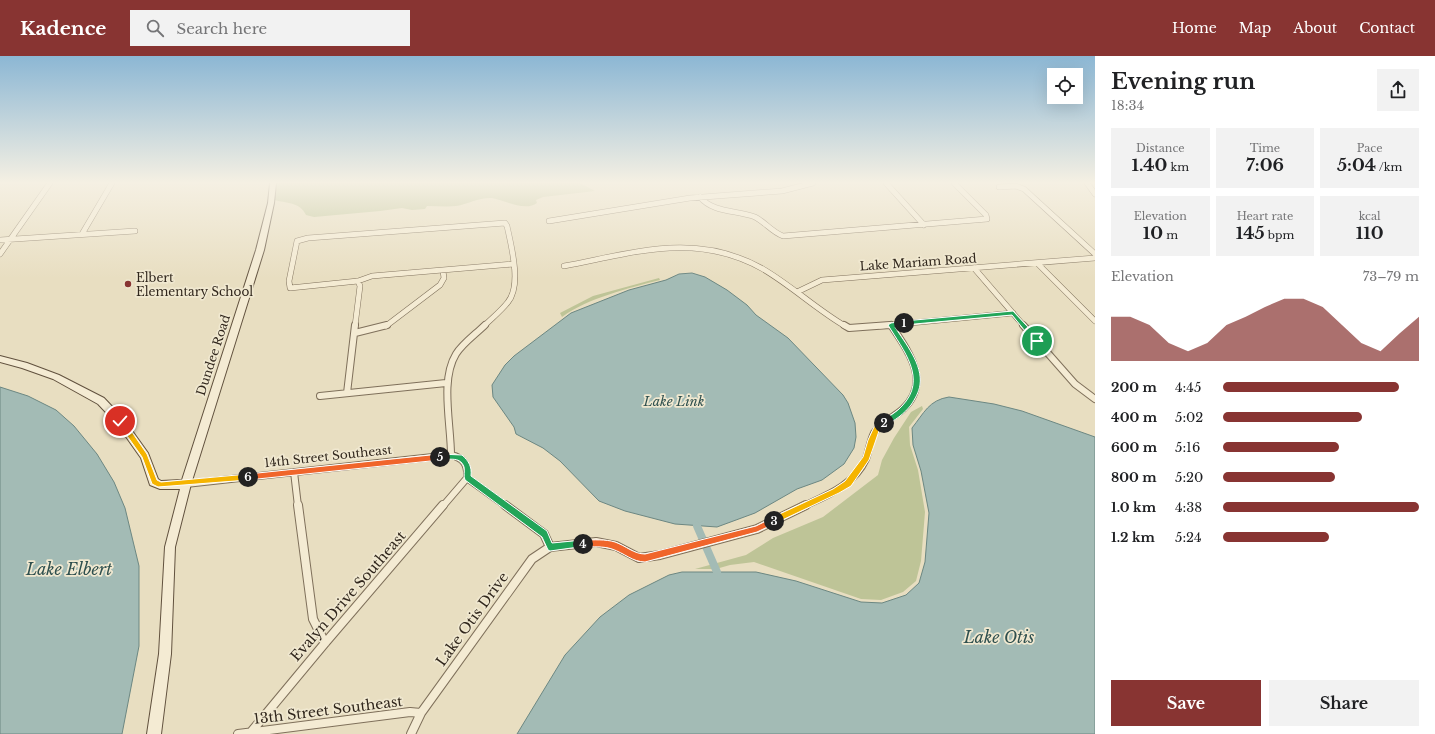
<!DOCTYPE html>
<meta charset="utf-8">
<style>
body{margin:0;font-family:"Libre Baskerville",serif;background:#f2f2f2;color:#202124;height:100vh;display:flex;flex-direction:column;font-size:15px;white-space:nowrap}
*{box-sizing:border-box;margin:0}
p{font-size:13px;color:#757577}
.icon{flex:none;width:22px;height:22px;fill:none;stroke:currentColor;stroke-width:2;stroke-linecap:round;stroke-linejoin:round}
.map{position:relative;flex:1;overflow:hidden}
.sheet{display:flex;flex-direction:column;background:#fff;width:340px}
.sheet>*{flex:none}
.tools{position:absolute;left:1047px;top:12px;display:grid;gap:8px}
.tools a{display:grid;place-items:center;width:36px;height:36px;border-radius:0px;background:#fff;box-shadow:0 4px 16px #0002;font-size:20px}
.pin{position:absolute;display:grid;place-items:center;width:34px;height:34px;color:#fff;margin:-17px;border:2px solid #fff;border-radius:50%;box-shadow:0 1px 4px #0007}
.km{position:absolute;width:20px;height:20px;margin:-10px;border-radius:50%;background:#222;color:#fff;font-size:11px;line-height:20px;text-align:center}
.round{display:grid;place-items:center;flex:none;width:42px;height:42px;border-radius:0px;background:#f2f2f2}
.overview{display:flex;align-items:center;justify-content:space-between;height:68px;padding:0 16px}
h1{font-size:22px;font-weight:800;line-height:30px}
.figures{display:grid;grid-template-columns:repeat(3,1fr);gap:6px;height:68px;padding:4px 16px}
.figures div{display:grid;align-content:center;border-radius:0px;background:#f2f2f2;text-align:center}
.figures b{font-size:17px;font-weight:800}
.figures small{font-size:11px;font-weight:400}
.figures p{font-size:11px}
.chart{height:112px;padding:8px 16px}
.chart p{display:flex;justify-content:space-between}
.chart svg{width:100%;height:72px;margin-top:4px;fill:#883432;opacity:.7}
.primary-button{display:flex;gap:8px;margin-top:auto;padding:8px 16px}
.primary-button a{flex:1;height:46px;border-radius:0px;background:#883432;color:#fff;font-size:16px;font-weight:800;line-height:46px;text-align:center}
.primary-button a+a{background:#f2f2f2;color:#202124}
ul{padding:0 16px;list-style:none;font-size:13px}
li{display:grid;grid-template-columns:64px 48px 1fr;align-items:center;height:30px}
li i{height:10px;border-radius:5px;background:#883432}
header{display:flex;align-items:center;gap:24px;box-sizing:border-box;height:56px;padding:0 20px;background:#883432;color:#fff}
header strong{font-size:19px}
nav{display:flex;gap:22px;margin-inline-start:auto;font-size:14px}
.search{width:280px;height:36px;background:#f2f2f2;display:flex;align-items:center;gap:10px;box-sizing:border-box;padding:0 14px;border-radius:0px;color:#757577;font-size:15px}
main{display:flex;flex:1;min-height:0}
.map>svg:first-child{display:block}
</style>
<header>
<strong>Kadence</strong>
<div class="search"><svg class="icon" aria-label="search" viewBox="0 0 24 24"><circle cx="10" cy="10" r="6"/><path d="M15 15l6 6"/></svg>Search here</div>
<nav><a>Home</a><a>Map</a><a>About</a><a>Contact</a></nav>
</header>
<main>
<div class="map">
<svg width="1095" height="678" viewBox="0 0 1095 678">
<rect width="100%" height="100%" fill="#e8dec1"/>
<path fill="#bec497" d="M275,127H580L595,135L543,141L536,144L537,147C525,156 504,144 492,142C480,141 468,148 456,150C447,151 437,150 427,150L425,153L412,154L402,152L380,155L314,161L306,159C300,146 286,147 274,144Z
M659,222L660,224C629,232 588,242 562,261L560,257L593,240Z
M922,350L923,353L909,371L910,389L918,414L925,456L921,505L916,525L903,536L881,544L861,543L754,506L730,509L716,513H695L746,499L773,482L823,461L878,419L882,404L894,382L911,356Z"/>
<path fill="#a3bbb5" stroke="#6c8782" d="M692,217L705,221L727,234L747,249L756,259L788,282L843,339L848,347L855,367L856,381L854,392L844,408L822,424L797,433L755,457L717,471L675,468L625,455L599,445L560,405L543,392L516,378L514,371L493,341L492,329L505,309L514,300L571,257L629,234L666,224L679,218Z
M0,331L28,340L56,354L74,370L97,398L114,426L125,452L139,510V590L122,678H0Z
M949,341L994,348L1022,355L1095,381V678H517L565,599L600,561L629,539L669,519L682,516H756L796,525L861,546L882,547L906,539L919,527L925,506L929,457L921,415L913,389L912,372C924,357 929,344 949,341Z"/>
<g fill="none" stroke-linecap="round" stroke-linejoin="round">
<path stroke="#a3bbb5" stroke-width="8" d="M697,470L717,516"/>
<defs>
<path id="street-far2" d="M886,127L924,169
M1087,127L1095,138
M999,131L1016,130L1024,133L1095,198
M700,141C713,157 737,154 755,161C765,166 772,176 783,180L987,163L986,159L954,127
M549,165L690,142L782,135L813,127
M82,178L112,127
M0,184L135,175
M0,198L50,127
M1037,207L1095,265
M564,210C634,197 696,175 763,213C792,230 816,253 845,270
M974,212L1024,270
M797,236L822,224L1095,202
M355,270L360,230L358,225
M386,270L440,229L444,222L443,215
M484,270C492,262 501,255 508,246C522,229 511,189 507,170L505,167L308,182L297,185L289,225L290,232L358,225L372,220L513,208
M880,270L1013,257"/>
<path id="street-far1" d="M844,269L849,272L890,269
M1023,269L1075,328L1095,343
M355,277L387,269
M347,337L355,269
M320,340L446,327
M451,399C451,368 440,324 456,298C463,287 476,278 485,269
M294,416L298,450
M186,428L451,399C464,402 468,409 467,422L506,450
M443,450L467,422
M804,450C828,439 854,429 866,403C869,394 870,385 874,377C881,366 893,362 903,353C932,326 908,295 891,269"/>
<path id="street" d="M298,449L313,563L325,587
M505,449L544,478L550,491
M251,676L325,587L443,449
M238,678L410,656L421,657
M411,678L421,657L532,503L550,491L596,486L616,490L639,502L660,499L757,473L806,449"/>
<path id="secondary" d="M270,127H276L274,147L264,194L191,428L175,491L171,598L161,678H147L159,598L165,491L180,433H160L150,429L141,402L117,368L98,348L53,323L22,312L0,306V300L27,307L59,319L104,342L123,362L148,397L158,423L161,425L182,424L256,194L268,147Z"/>
</defs>
<use href="#street-far2" stroke="#7f705b" stroke-width="6"/>
<use href="#street-far1" stroke="#7f705b" stroke-width="8"/>
<use href="#street" stroke="#7f705b" stroke-width="10"/>
<use href="#secondary" stroke="#61513e" stroke-width="2"/>
<use href="#street-far2" stroke="#f4ebd3" stroke-width="5"/>
<use href="#street-far1" stroke="#f4ebd3" stroke-width="6"/>
<use href="#street" stroke="#f4ebd3" stroke-width="8"/>
<use href="#secondary" fill="#f4ebd3" fill-rule="evenodd"/>
</g>
<linearGradient id="sky" x2="0" y2="1"><stop stop-color="#8cb7d4"/><stop offset="0.57" stop-color="#f5f0e3"/><stop offset="1" stop-color="#f5f0e3" stop-opacity="0"/></linearGradient>
<rect width="1095" height="222" fill="url(#sky)"/>
<path fill="#22a559" stroke="#fff" d="M1013,255L1039,283V286H1034L1012,259L904,269L901,267L904,265Z"/>
<path fill="#22a559" stroke="#fff" d="M904,265L906,266V269L895,271C905,287 923,308 920,329C919,336 915,343 911,349C905,357 894,366 884,369L881,367L882,365C889,360 897,356 902,350C928,323 903,294 888,269L891,267Z"/>
<path fill="#f5b400" stroke="#fff" d="M884,364L888,367L879,375L869,404L851,430L839,437L776,467H771V462L833,433L845,425L863,401L868,384L874,371Z"/>
<path fill="#f0652b" stroke="#fff" d="M774,461L776,462V467L757,476L645,506C633,506 624,497 612,493C603,490 593,491 583,491L579,488L583,484C594,484 605,483 615,486C626,490 634,498 645,498L756,470Z"/>
<path fill="#22a559" stroke="#fff" d="M440,398L462,399C469,405 472,411 471,420L547,475L552,487L583,484L586,485V490L550,495L548,494L542,481L465,424C463,420 465,415 464,411C460,399 447,405 438,403V399Z"/>
<path fill="#f0652b" stroke="#fff" d="M440,398L444,401L440,404L248,424L244,421L248,418Z"/>
<path fill="#f5b400" stroke="#fff" d="M120,362L123,363L147,398L157,424L161,426L248,418L251,421L248,424L158,431L152,428L142,401L118,367V363Z"/>
<circle fill="#883432" stroke="#f0e8d0" stroke-width="1.5" cx="128" cy="228" r="4"/>
<g text-anchor="middle" dominant-baseline="central" stroke-width="3.5" stroke-linejoin="round" paint-order="stroke">
<g font-size="12" fill="#31271d" stroke="#f0e8d0">
<text transform="translate(918 206) rotate(-4)">Lake Mariam Road</text>
<text transform="translate(213 299) rotate(-72)">Dundee Road</text>
<text transform="translate(328 400) rotate(-6)">14th Street Southeast</text>
</g>
<g font-size="12" fill="#31271d" stroke="#f0e8d0" text-anchor="start">
<text x="136" y="221">Elbert<tspan x="136" dy="14">Elementary School</tspan></text>
</g>
<g font-size="13" font-style="italic" fill="#2e4f4e" stroke="#f0e8d0">
<text x="674" y="345">Lake Link</text>
</g>
<g font-size="14" fill="#31271d" stroke="#f0e8d0">
<text transform="translate(348 540) rotate(-49)">Evalyn Drive Southeast</text>
<text transform="translate(472 563) rotate(-54)">Lake Otis Drive</text>
<text transform="translate(328 654) rotate(-7)">13th Street Southeast</text>
</g>
<g font-size="16" font-style="italic" fill="#2e4f4e" stroke="#f0e8d0">
<text x="69" y="513">Lake Elbert</text>
<text x="999" y="581">Lake Otis</text>
</g>
</g>
</svg>
<div class="tools">
<a><svg class="icon" aria-label="locate" viewBox="0 0 24 24"><circle cx="12" cy="12" r="6"/><path d="M12 2v4M12 18v4M2 12h4M18 12h4"/></svg></a>
</div>
<div class="pin" style="left:1037px;top:285px;background:#1e9e55"><svg class="icon" aria-label="arrive" viewBox="0 0 24 24"><path d="M6 21V4h12l-3 4 3 4H6"/></svg></div>
<div class="pin" style="left:120px;top:365px;background:#d93025"><svg class="icon" aria-label="check" viewBox="0 0 24 24"><path d="M5 12l5 5 9-10"/></svg></div>
<b class="km" style="left:904px;top:267px">1</b>
<b class="km" style="left:884px;top:367px">2</b>
<b class="km" style="left:774px;top:465px">3</b>
<b class="km" style="left:583px;top:488px">4</b>
<b class="km" style="left:440px;top:401px">5</b>
<b class="km" style="left:248px;top:421px">6</b>
</div>
<section class="sheet">
<div class="overview"><div><h1>Evening run</h1><p>18:34</p></div><a class="round"><svg class="icon" aria-label="share" viewBox="0 0 24 24"><path d="M12 15V3M7 8l5-5 5 5M5 13v7h14v-7"/></svg></a></div>
<div class="figures">
<div><p>Distance</p><b>1.40<small> km</small></b></div>
<div><p>Time</p><b>7:06</b></div>
<div><p>Pace</p><b>5:04<small> /km</small></b></div>
</div>
<div class="figures">
<div><p>Elevation</p><b>10<small> m</small></b></div>
<div><p>Heart rate</p><b>145<small> bpm</small></b></div>
<div><p>kcal</p><b>110</b></div>
</div>
<div class="chart"><p><span>Elevation</span>73–79 m</p>
<svg viewBox="0 0 160 44" preserveAspectRatio="none"><path d="M0 44V17L10 17L20 22L30 33L40 38L50 33L60 22L70 17L80 11L90 6L100 6L110 11L120 22L130 33L140 38L150 27L160 17V44z"/></svg>
</div>
<ul>
<li><b>200 m</b>4:45<i style="width:90%"></i></li>
<li><b>400 m</b>5:02<i style="width:71%"></i></li>
<li><b>600 m</b>5:16<i style="width:59%"></i></li>
<li><b>800 m</b>5:20<i style="width:57%"></i></li>
<li><b>1.0 km</b>4:38<i style="width:100%"></i></li>
<li><b>1.2 km</b>5:24<i style="width:54%"></i></li>
</ul>
<div class="primary-button"><a>Save</a><a>Share</a></div>
</section>
</main>
